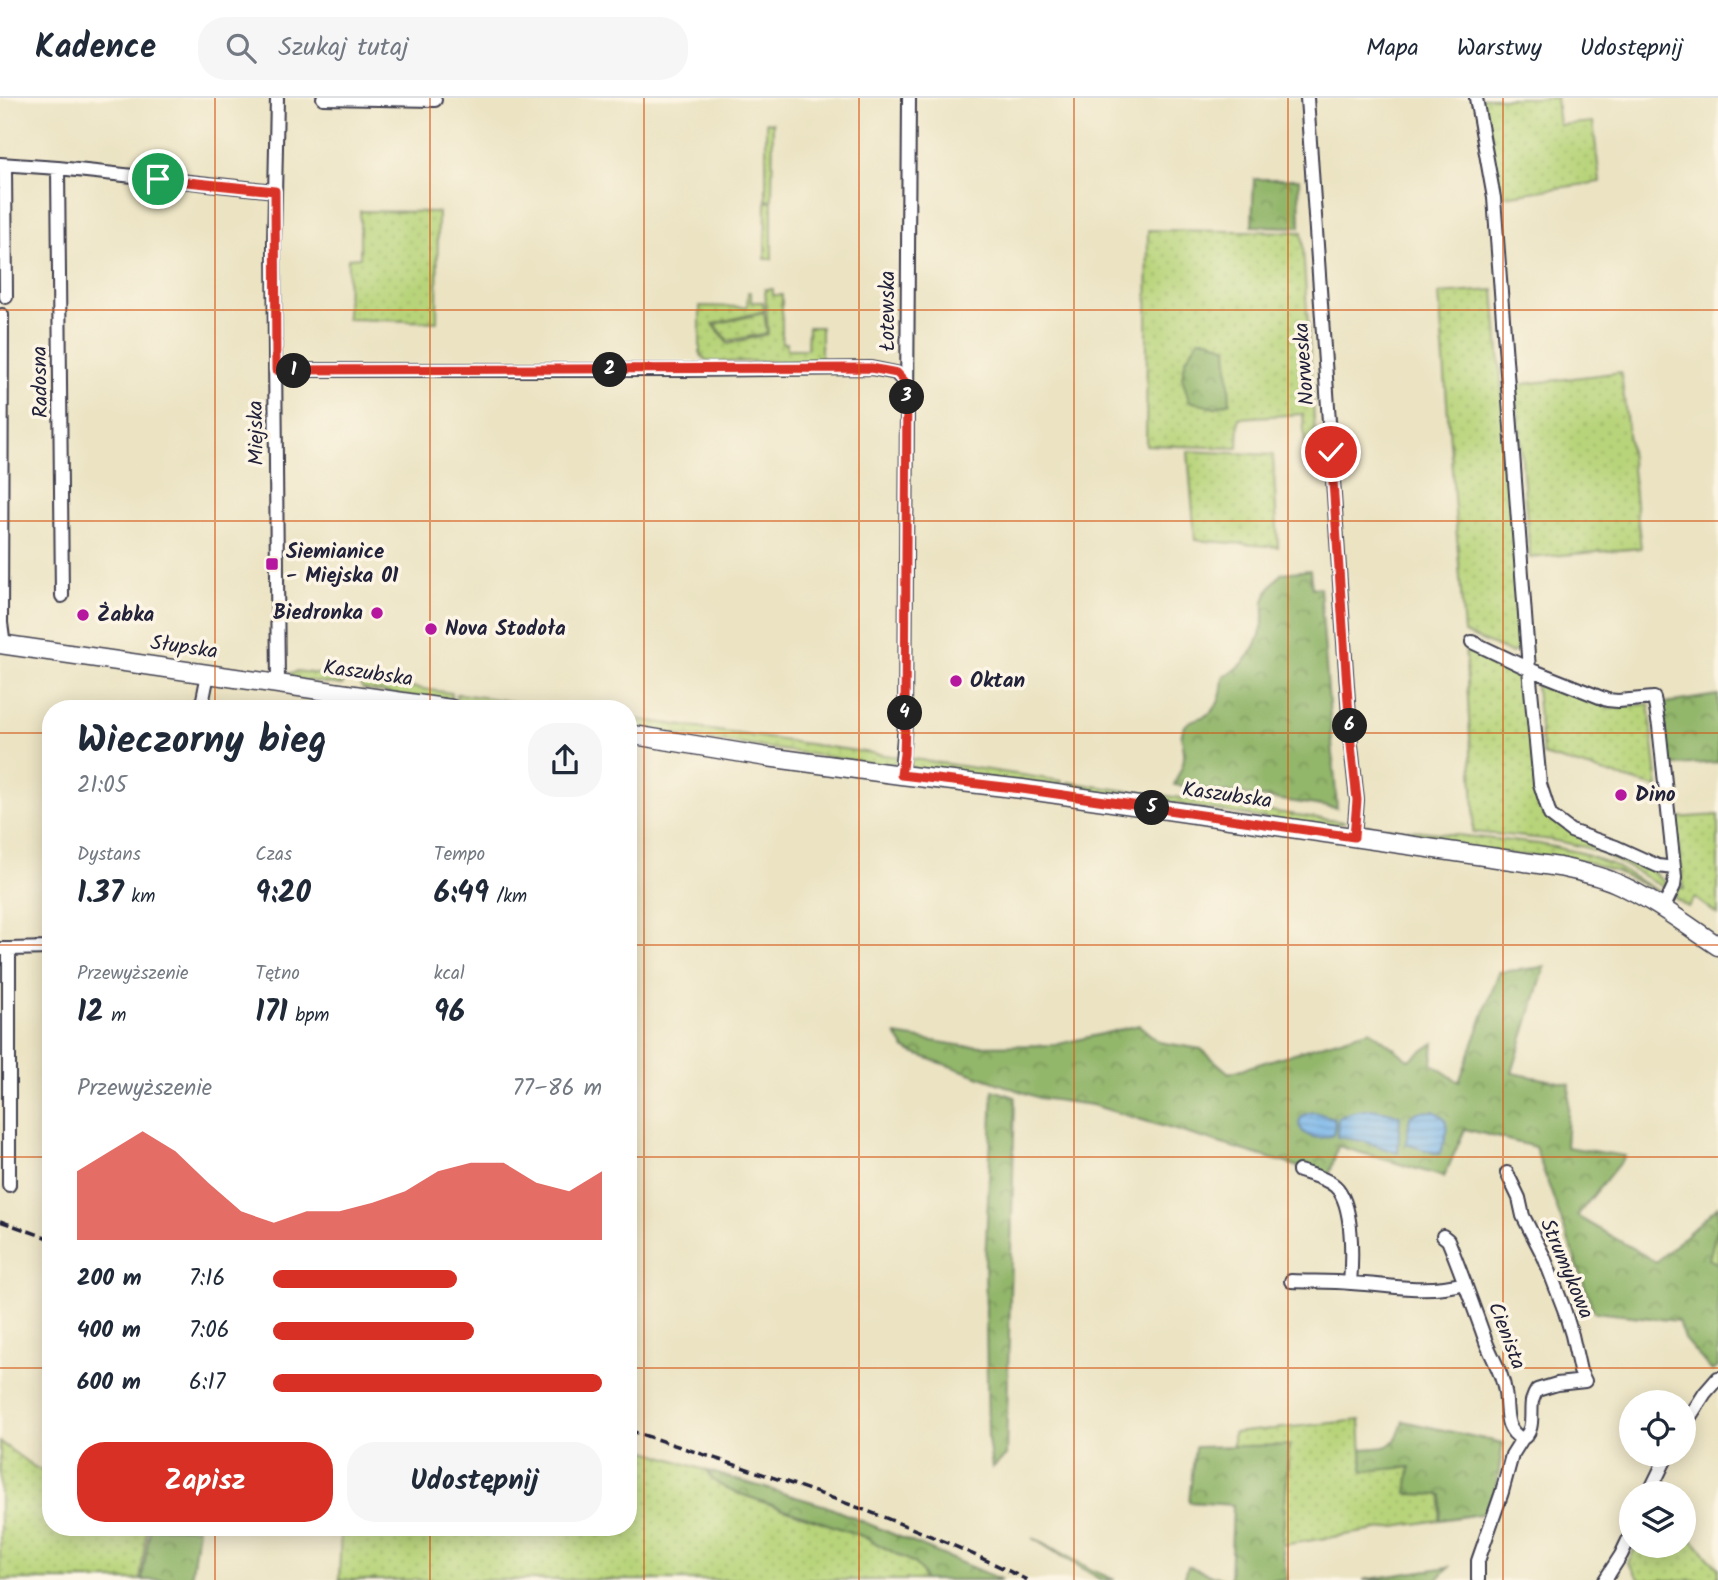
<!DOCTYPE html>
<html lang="pl">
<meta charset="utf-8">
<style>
body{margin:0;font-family:Kalam,sans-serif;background:#f6f6f7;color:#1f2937;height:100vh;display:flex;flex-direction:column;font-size:26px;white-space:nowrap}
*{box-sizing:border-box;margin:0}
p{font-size:23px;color:#747a83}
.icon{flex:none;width:38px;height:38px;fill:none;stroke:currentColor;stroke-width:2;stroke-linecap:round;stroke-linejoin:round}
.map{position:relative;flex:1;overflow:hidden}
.sheet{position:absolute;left:42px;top:602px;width:595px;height:836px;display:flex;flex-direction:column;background:#fff;border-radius:28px;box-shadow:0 4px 18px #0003}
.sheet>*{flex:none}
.buttons{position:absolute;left:1619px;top:1292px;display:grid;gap:14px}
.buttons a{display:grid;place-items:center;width:77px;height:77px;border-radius:50%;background:#fff;box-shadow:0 4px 18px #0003;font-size:35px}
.pin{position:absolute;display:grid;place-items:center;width:60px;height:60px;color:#fff;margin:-30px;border:4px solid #fff;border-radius:50%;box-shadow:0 2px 7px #0007}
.km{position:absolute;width:35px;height:35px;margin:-18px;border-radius:50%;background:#222;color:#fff;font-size:19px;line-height:35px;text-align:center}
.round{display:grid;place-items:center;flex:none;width:74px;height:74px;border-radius:28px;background:#f6f6f7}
.head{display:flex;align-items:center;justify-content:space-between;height:119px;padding:0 35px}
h1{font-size:38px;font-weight:600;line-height:52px}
.stats{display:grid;grid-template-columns:repeat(3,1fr);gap:10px;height:119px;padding:7px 35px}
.stats div{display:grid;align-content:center}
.stats b{font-size:30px;font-weight:600}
.stats small{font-size:19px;font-weight:400}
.stats p{font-size:19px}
.chart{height:196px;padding:14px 35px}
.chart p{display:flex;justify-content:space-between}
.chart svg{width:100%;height:126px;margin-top:7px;fill:#d93025;opacity:.7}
.action{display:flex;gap:14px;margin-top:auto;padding:14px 35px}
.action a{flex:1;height:80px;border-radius:28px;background:#d93025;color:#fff;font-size:28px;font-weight:600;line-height:80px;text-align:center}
.action a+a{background:#f6f6f7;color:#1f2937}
ul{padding:0 35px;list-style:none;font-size:23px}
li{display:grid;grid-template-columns:112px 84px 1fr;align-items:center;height:52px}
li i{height:18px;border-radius:9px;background:#d93025}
header{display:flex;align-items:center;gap:42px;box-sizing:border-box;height:98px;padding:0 35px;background:#fff;border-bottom:2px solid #e0e1e3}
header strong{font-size:33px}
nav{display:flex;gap:38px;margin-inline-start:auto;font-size:24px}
.search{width:490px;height:63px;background:#f6f6f7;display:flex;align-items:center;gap:18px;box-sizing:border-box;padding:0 24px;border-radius:28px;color:#747a83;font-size:26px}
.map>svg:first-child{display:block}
</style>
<header>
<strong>Kadence</strong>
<div class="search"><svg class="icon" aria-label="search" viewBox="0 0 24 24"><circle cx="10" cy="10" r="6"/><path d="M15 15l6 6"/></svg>Szukaj tutaj</div>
<nav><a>Mapa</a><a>Warstwy</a><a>Udostępnij</a></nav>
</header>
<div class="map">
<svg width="1718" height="1482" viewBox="0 0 1718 1482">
<defs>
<pattern id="grass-dots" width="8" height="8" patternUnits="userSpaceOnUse" patternTransform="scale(1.75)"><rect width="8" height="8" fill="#b8d47a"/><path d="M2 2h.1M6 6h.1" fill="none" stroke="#9eb66a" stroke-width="1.8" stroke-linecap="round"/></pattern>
<pattern id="forest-crowns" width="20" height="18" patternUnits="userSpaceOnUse" patternTransform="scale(1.75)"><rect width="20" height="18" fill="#92b66a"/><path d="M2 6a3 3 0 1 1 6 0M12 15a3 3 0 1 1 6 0" fill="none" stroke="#779458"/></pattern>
<pattern id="water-rules" width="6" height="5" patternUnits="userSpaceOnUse" patternTransform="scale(1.75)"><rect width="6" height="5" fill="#78b6eb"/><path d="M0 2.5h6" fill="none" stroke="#6294c0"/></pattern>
</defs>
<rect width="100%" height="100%" fill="#fcf5e5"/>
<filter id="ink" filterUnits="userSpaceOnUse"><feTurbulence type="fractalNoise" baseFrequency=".0143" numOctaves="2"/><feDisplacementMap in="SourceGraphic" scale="14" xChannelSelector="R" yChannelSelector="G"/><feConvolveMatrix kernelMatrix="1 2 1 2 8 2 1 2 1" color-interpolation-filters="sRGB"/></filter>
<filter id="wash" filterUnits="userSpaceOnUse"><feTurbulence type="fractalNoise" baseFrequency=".00686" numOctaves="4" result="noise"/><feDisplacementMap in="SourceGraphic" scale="28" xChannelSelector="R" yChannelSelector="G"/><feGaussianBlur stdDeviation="1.57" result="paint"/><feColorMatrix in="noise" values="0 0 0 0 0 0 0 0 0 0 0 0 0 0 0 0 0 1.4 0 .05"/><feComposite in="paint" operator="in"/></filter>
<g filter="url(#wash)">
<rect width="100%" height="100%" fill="#ebe3c2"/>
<path fill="url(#grass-dots)" stroke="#6d7b5a" stroke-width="2" d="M1480,0H1556L1559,27L1593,24L1600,84L1497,99Z
M766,24L773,25L772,102H766Z
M766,104H772V161H765Z
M360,113L438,114L437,224L347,221L348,160L360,159Z
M1148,132L1302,134L1316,351L1305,350L1303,316L1239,320L1238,350L1146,347Z
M765,191H773V197H782V245H787V251H807L808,229H821V263L708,264L700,256V208L747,209L748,194H751V204H763L764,213L713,226L728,246L768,236Z
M1494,192L1522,545L1519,552L1511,555L1464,535L1439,196Z
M764,215L767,235L728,243L715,226Z
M1621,274L1641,450L1530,460L1516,287Z
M1188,353L1273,357L1278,449L1195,442Z
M1465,547L1524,577L1545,718L1654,771L1653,774L1665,784L1667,791C1646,780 1626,767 1605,757C1564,739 1517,739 1473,734L1474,710Z
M297,573L347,580L342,587L294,581L289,575H294Z
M1535,581L1610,610L1649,606L1658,690L1543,657Z
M359,582L452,595L451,601L448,605L363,591L360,587Z
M456,596H460L565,611H488L456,606Z
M628,620L899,659C897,665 892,666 885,667L628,630Z
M907,660L1062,683V688L917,672L909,666Z
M1068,684L1148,696L1151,699V703L1069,692Z
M1160,697L1344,724L1337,727L1298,726L1160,703Z
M1718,717V817L1695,800L1688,809L1675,800L1679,789L1684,791L1675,720Z
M1365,727L1539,746L1578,754L1611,766L1663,796L1617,774L1590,765L1562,759L1518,757L1374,734Z
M1718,1127V1166L1708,1161Z
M1360,1322L1363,1373L1411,1369L1442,1397L1440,1422L1282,1447L1289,1348L1233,1349V1335Z
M0,1344L34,1369L51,1377V1430H147L140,1482H0Z
M628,1347L708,1373C711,1383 720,1387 729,1392L862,1438L914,1465L922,1475L924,1482H339L341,1430H628Z
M1684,1435L1695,1444L1718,1470V1482H1640L1628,1465L1636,1447H1684Z"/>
<path fill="url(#forest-crowns)" stroke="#5a6c52" stroke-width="2" d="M1254,81H1299L1300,129L1252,128Z
M1199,241H1209L1227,249L1230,304L1214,310L1189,303L1182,279L1186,261Z
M1310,472L1312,490L1320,489L1337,710L1174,687C1178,676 1185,667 1184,655C1184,645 1178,637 1185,628C1190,621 1198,621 1205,618C1220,611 1222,594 1223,579C1247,568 1261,545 1264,519C1264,514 1263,508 1264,503C1267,492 1275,483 1282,475Z
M1718,597V664L1666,668L1659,606Z
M1545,869L1512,975L1570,986L1566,1049L1625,1058L1577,1118L1656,1164L1718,1108V1127L1709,1161L1718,1166V1269L1712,1273L1684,1241L1678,1223L1594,1214L1535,1049L1465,1031L1444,1079L1338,1048L1329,1078L1092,1007L1039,1000L913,955L905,951L896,937L964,948L1055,947L1139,927L1159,944L1201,951L1229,975L1370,932L1409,962L1434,945L1432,966L1459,984L1499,874Z
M993,992L1015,999L1006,1358L992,1370L988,1341L985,1165Z
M1403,1323L1503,1345L1493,1414L1440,1422L1442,1397L1407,1396L1410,1369L1363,1373L1362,1351C1389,1349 1395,1352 1403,1323Z
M1289,1347L1282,1447L1287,1482H1230L1233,1407L1189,1404L1195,1349Z
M708,1373L826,1408L1002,1482H924L922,1475L914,1465L862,1438L729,1392C720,1387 711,1383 708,1373Z
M150,1430H198L191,1482H142Z
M1032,1440L1040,1443L1094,1473L1115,1482H1101Z
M1188,1468L1225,1482H1184Z
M1449,1469L1437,1482H1363Z"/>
<path fill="url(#water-rules)" stroke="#4d6c93" stroke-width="2" d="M1371,1011L1388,1014L1400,1018L1398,1055L1363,1043L1337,1039L1338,1020L1353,1014Z
M1434,1013C1437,1015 1441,1017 1444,1020C1450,1029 1444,1048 1439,1056L1406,1046L1410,1018L1418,1014Z
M1314,1014L1334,1020L1335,1026L1333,1037C1303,1049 1285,1018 1314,1014Z"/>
</g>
<g filter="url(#ink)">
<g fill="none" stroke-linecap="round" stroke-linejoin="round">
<defs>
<path id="minor" d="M277,0L274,146L278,586
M323,0L435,2
M1307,0L1351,647L1357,702L1354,739
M1476,0L1494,100L1529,571L1540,686L1550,717L1571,733L1616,749L1658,768L1674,770
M0,66L58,70L275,93
M5,67L6,199
M58,70L62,498
M2,217L1,525L4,547
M276,272H687L871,270L896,275L907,287
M1472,544L1529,571L1607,602L1618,603L1654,600L1659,628L1675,779L1674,788L1663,811
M201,611L208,576
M901,677L905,625L909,0
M0,851H9V1087
M9,851L51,850
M1299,1073C1311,1077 1326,1080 1335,1088C1354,1105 1352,1161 1350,1185
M1443,1138L1448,1142C1462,1176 1474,1210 1486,1244C1492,1260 1503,1276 1505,1294C1508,1312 1503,1331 1522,1341C1535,1333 1530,1317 1532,1303C1533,1300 1535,1295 1537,1292L1557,1286L1585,1283L1580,1273L1572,1237L1564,1211L1544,1159L1523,1118L1519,1100L1507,1075
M1291,1183C1311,1184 1331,1183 1351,1185C1393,1187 1423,1196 1465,1185
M1684,1328L1705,1295L1718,1280
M1649,1395L1668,1356
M1478,1482V1463L1502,1394L1512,1357L1522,1341
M1605,1482L1621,1457L1631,1436"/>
<path id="secondary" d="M0,546L451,611
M628,636L767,659L901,677L1022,691L1559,769C1578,773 1598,777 1616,785C1653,801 1685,826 1718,848"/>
</defs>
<use href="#minor" stroke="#403f4f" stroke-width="16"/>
<use href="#secondary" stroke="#403f4f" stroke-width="21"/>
<use href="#minor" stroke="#fff" stroke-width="12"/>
<use href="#secondary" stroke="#fff" stroke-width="18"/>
<path stroke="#22223b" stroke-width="3.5" stroke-dasharray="10 5" stroke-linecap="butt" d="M0,1123L51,1141
M628,1332C763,1376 900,1418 1027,1482"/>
</g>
</g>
<g fill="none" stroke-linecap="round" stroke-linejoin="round" filter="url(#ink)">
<defs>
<path id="route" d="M158,81L275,93L276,272L871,270L897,275L907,286L905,625L904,656L901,677L1022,691L1354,739L1357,702L1351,647L1331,354"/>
</defs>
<use href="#route" stroke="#fff" stroke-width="14"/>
<use href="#route" stroke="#d93025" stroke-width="9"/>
</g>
<path fill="none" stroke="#d45411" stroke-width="2" stroke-opacity="0.55" d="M215,0V611M430,0V611M644,0V1482M859,0V1482M1074,0V1482M1288,0V1482M1503,0V1482M0,212H1718M0,423H1718M0,635H51M628,635H1718M0,847H51M628,847H1718M0,1059H51M628,1059H1718M0,1270H51M628,1270H1718M215,1430V1482M430,1430V1482"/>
<g fill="#b5179e" stroke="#fcf5e5" stroke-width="2.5">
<rect x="265" y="459" width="14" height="14" rx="3.5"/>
<circle cx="377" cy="515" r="7"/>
<circle cx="83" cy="517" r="7"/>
<circle cx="431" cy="531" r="7"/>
<circle cx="956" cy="583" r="7"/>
<circle cx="1621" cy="697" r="7"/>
</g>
<g text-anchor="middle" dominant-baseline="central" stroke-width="7" stroke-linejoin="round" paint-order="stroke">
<g font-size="21" fill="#22223b" stroke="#fcf5e5">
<text transform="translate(888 213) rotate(-90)">Łotewska</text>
<text transform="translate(1305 266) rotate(-94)">Norweska</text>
<text transform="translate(41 284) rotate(-91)">Radosna</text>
<text transform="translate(257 335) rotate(-91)">Miejska</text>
<text transform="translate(184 550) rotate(8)">Słupska</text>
<text transform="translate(368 576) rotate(8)">Kaszubska</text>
<text transform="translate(1227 698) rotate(8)">Kaszubska</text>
<text transform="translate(1566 1171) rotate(67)">Strumykowa</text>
<text transform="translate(1506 1238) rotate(69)">Cienista</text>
</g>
<g font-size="21" font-weight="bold" fill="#22223b" stroke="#fcf5e5" text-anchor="start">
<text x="286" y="454">Siemianice<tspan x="286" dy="24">- Miejska 01</tspan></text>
<text x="363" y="515" text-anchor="end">Biedronka</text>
<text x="97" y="517">Żabka</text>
<text x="445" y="531">Nova Stodoła</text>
<text x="970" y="583">Oktan</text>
<text x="1635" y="697">Dino</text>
</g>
</g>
</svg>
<div class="buttons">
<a><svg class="icon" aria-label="locate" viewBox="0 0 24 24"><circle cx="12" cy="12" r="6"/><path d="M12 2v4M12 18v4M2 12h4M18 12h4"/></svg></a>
<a><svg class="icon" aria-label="layers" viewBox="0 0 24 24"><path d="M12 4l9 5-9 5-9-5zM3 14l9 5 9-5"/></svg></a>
</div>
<div class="pin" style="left:158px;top:81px;background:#1e9e55"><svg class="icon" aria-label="arrive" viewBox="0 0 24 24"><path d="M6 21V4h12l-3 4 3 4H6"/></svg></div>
<div class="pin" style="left:1331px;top:354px;background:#d93025"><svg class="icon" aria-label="check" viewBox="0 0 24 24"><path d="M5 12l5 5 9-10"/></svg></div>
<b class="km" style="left:294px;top:273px">1</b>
<b class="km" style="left:610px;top:272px">2</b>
<b class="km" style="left:907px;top:299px">3</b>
<b class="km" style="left:905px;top:615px">4</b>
<b class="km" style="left:1152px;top:710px">5</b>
<b class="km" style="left:1350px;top:628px">6</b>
<section class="sheet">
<div class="head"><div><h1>Wieczorny bieg</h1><p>21:05</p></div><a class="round"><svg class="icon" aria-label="share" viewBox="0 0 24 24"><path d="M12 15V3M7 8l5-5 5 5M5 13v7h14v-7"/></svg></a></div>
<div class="stats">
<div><p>Dystans</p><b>1.37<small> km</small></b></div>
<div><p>Czas</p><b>9:20</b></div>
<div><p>Tempo</p><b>6:49<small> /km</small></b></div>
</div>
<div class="stats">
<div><p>Przewyższenie</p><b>12<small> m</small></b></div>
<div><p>Tętno</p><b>171<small> bpm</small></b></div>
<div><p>kcal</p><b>96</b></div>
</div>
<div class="chart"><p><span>Przewyższenie</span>77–86 m</p>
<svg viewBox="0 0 160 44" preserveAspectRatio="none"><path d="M0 44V20L10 13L20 6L30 13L40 24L50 34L60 38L70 34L80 34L90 31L100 27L110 20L120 17L130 17L140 24L150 27L160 20V44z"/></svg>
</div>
<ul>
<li><b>200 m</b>7:16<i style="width:56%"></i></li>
<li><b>400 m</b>7:06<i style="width:61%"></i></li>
<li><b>600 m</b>6:17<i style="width:100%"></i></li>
</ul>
<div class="action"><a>Zapisz</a><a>Udostępnij</a></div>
</section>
</div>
